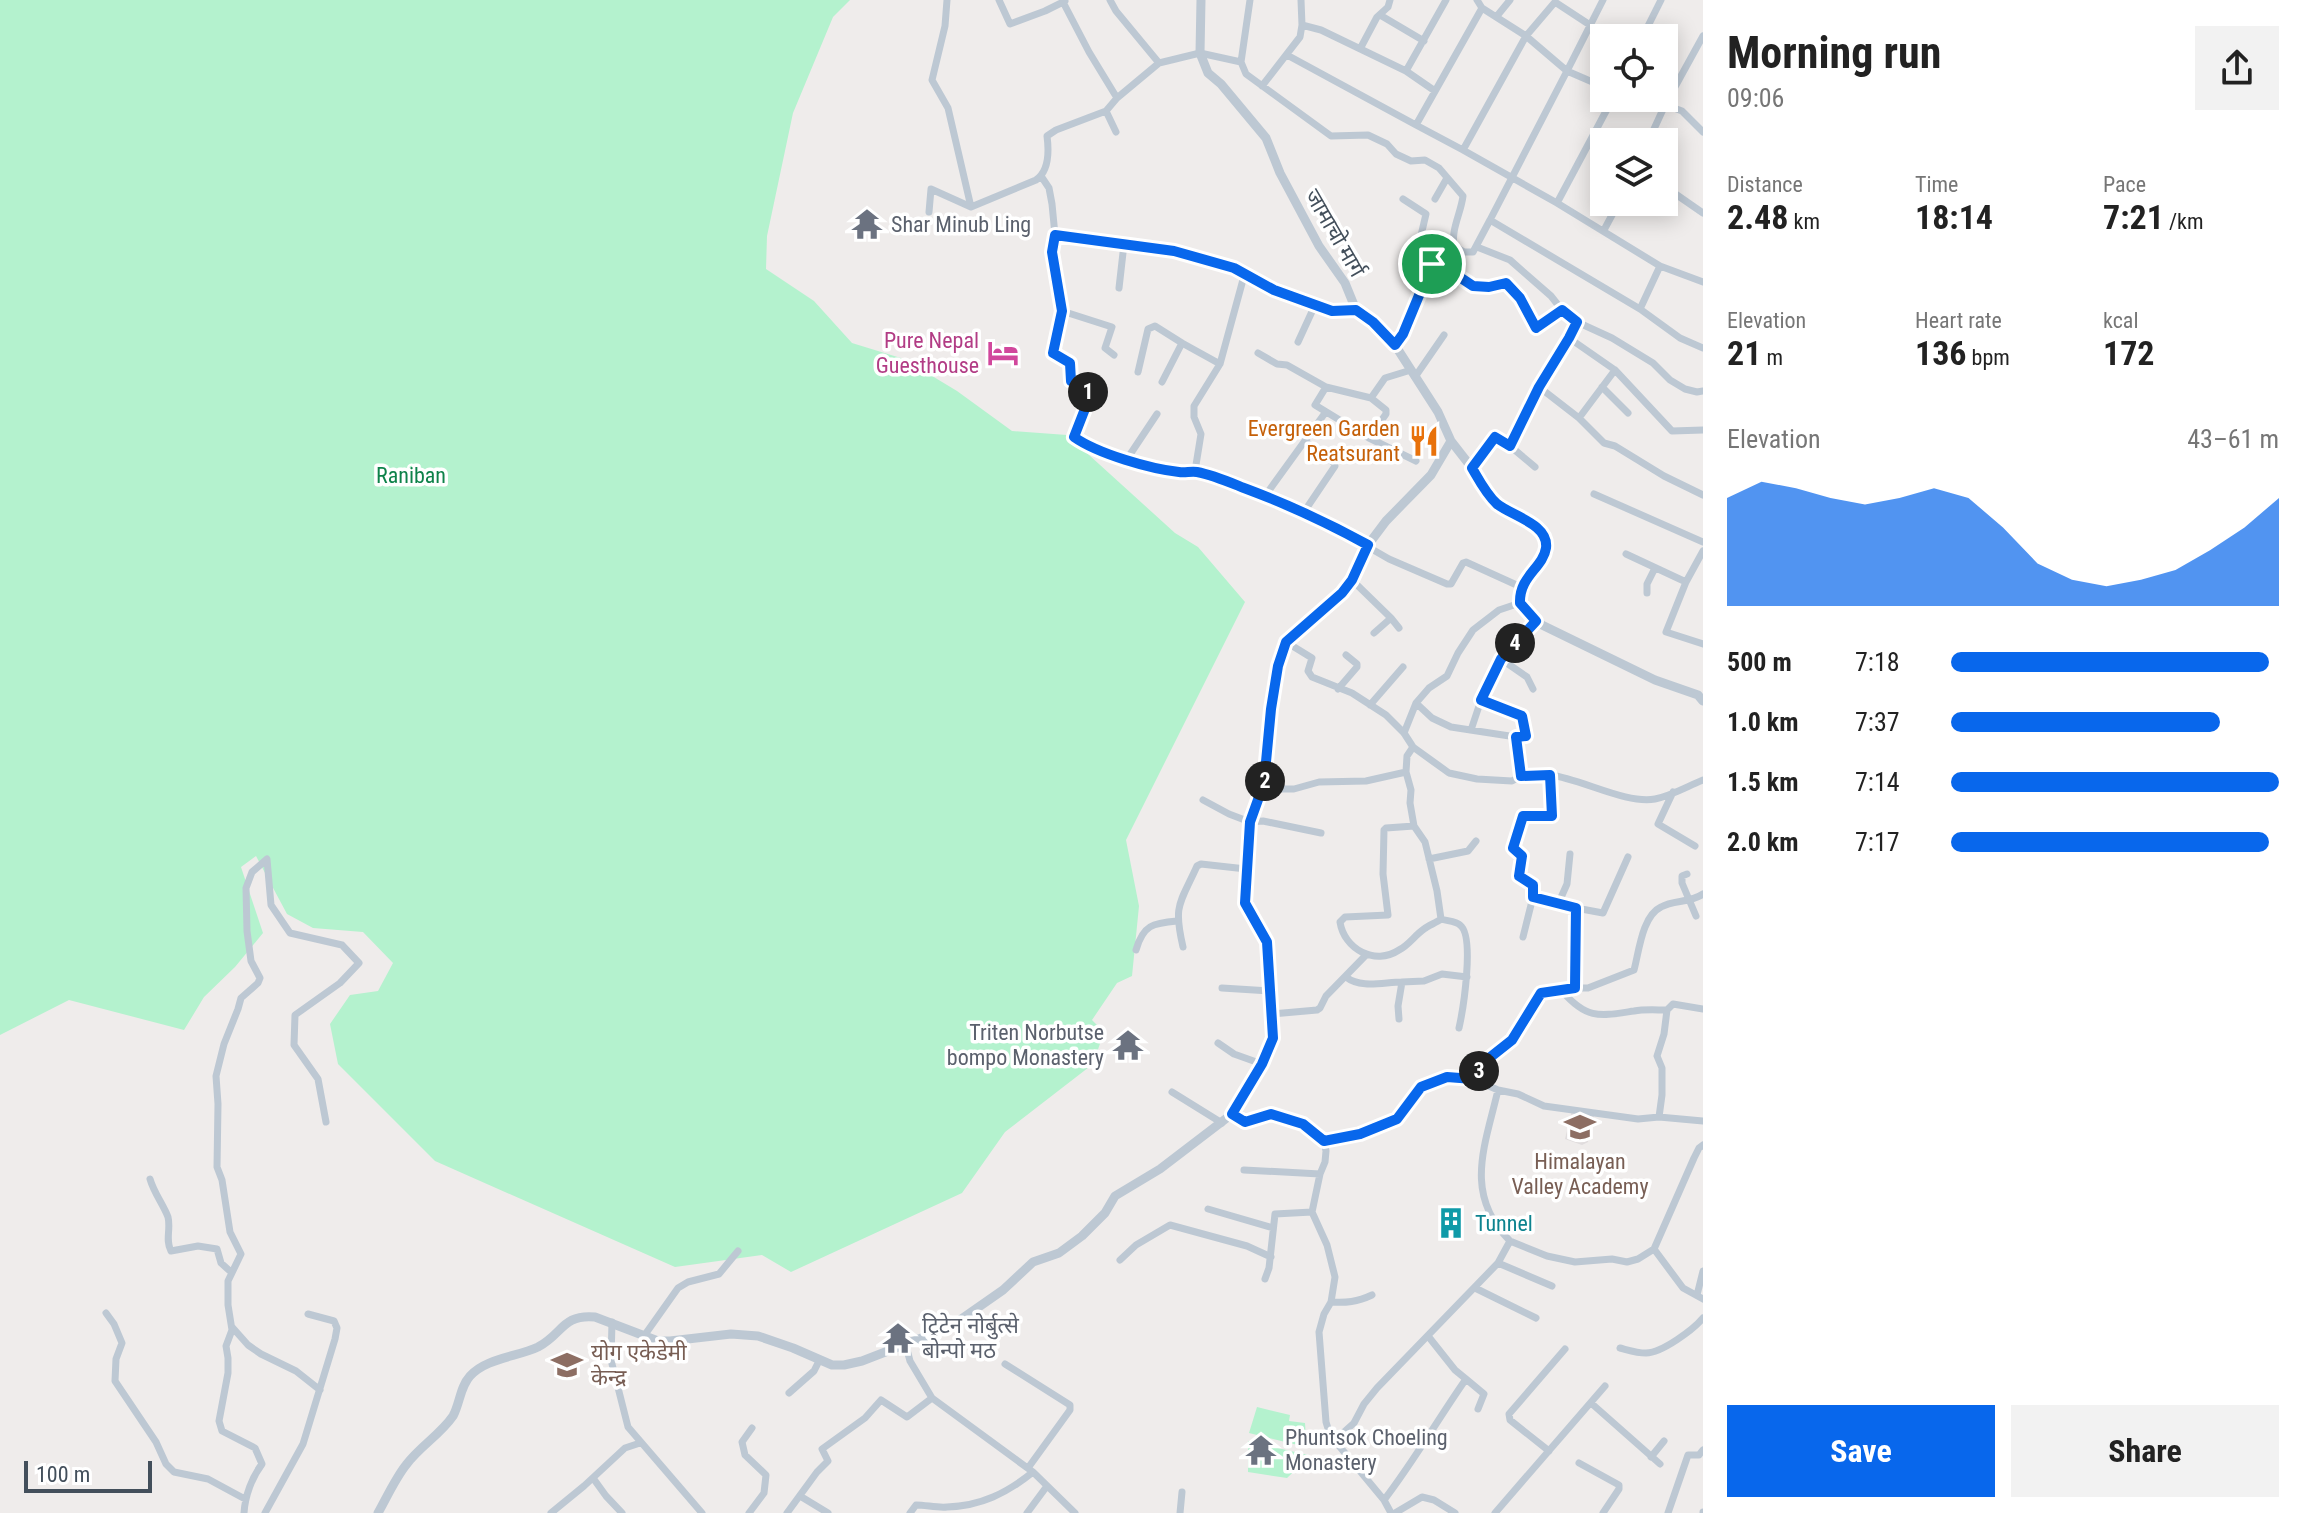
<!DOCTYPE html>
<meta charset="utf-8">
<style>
body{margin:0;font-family:"Roboto Condensed","Noto Sans Devanagari",sans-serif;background:#f2f2f2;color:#222;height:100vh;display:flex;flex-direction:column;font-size:30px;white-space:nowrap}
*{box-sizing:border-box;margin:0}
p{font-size:26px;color:#767676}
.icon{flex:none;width:44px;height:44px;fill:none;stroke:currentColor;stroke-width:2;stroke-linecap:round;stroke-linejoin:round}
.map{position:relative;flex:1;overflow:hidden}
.details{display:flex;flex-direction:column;background:#fff;width:600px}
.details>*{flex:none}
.buttons{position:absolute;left:1590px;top:24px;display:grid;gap:16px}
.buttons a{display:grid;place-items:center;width:88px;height:88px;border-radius:0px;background:#fff;box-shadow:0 4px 20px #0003;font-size:40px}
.scale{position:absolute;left:24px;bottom:20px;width:128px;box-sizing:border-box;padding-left:8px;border:4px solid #434f5b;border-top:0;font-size:22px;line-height:28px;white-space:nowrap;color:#434f5b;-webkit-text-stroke:6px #fff;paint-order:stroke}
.pin{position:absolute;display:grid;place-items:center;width:68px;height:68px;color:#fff;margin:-34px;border:4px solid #fff;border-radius:50%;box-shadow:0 2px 8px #0007}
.km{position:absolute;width:40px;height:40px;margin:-20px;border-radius:50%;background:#222;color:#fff;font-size:22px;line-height:40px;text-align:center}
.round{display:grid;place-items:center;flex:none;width:84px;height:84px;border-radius:0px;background:#f2f2f2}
.head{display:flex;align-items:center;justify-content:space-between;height:136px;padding:0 24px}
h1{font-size:44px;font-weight:700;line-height:60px}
.metrics{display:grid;grid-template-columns:repeat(3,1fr);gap:12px;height:136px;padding:8px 24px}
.metrics div{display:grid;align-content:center}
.metrics b{font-size:34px;font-weight:700}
.metrics small{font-size:22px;font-weight:400}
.metrics p{font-size:22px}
.chart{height:224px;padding:16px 24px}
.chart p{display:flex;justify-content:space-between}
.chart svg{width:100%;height:144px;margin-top:8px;fill:#0867ec;opacity:.7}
.primary-button{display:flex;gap:16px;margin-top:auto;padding:16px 24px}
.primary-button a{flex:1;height:92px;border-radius:0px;background:#0867ec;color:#fff;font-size:32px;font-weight:700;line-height:92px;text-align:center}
.primary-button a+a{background:#f2f2f2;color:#222}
ul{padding:0 24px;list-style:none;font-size:26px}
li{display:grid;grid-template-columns:128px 96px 1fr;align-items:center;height:60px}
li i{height:20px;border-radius:10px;background:#0867ec}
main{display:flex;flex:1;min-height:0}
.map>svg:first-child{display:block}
</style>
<main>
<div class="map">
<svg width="1703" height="1513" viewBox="0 0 1703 1513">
<rect width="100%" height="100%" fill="#efeceb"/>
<path fill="#e0dcdd" d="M1572,1110L1594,1116L1588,1142L1582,1145L1565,1139Z"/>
<path fill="#b4f2ce" d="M0,0H850L833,17L793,113L767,236L766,269L814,301L852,343L904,359L957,391L1012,431L1067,435L1175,533L1198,547L1245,602L1126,840L1139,906L1132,976L1117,983L1092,1020L1104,1032L1093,1064L1005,1132L962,1193L791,1272L762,1255L675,1267L435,1161L338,1064L330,1024L350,995L378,991L393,963L363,932L313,928L287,914L256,856L241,867L263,933L235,967L204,997L184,1030L69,1000L0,1035Z
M1257,1407L1290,1415L1289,1421L1305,1423L1306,1438L1320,1437L1322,1441L1306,1447L1249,1433Z
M1248,1441L1308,1455L1307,1459L1287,1478L1248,1472Z"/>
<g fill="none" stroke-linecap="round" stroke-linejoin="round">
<path stroke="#bdc8d3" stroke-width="7" d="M947,0L945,26L932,80L948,108L971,207
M999,0L1010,24L1045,11L1065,1
M1110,0L1116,11L1159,63
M1477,0L1482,8L1526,36L1567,71L1490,220L1640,309L1680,338L1703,348
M1603,0L1567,71L1604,87
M1063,2L1089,52L1117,98
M1380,15L1424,41
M1497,16L1510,0
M1302,25L1321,30L1406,71L1435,91
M1590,25L1555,2L1526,36L1463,150L1557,203L1660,266L1703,282
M1642,38L1661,0
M1360,49L1377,17L1388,7L1390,0
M1287,55L1416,125
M1241,62L1246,74L1331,136L1368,135L1387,144L1396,154L1411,161L1425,160L1439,168L1463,196C1461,213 1451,229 1454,246L1464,252H1473L1490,220
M1406,71L1446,0
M1262,86L1300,37L1302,25L1301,0
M1647,98L1682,111L1703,132
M1106,111L1116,132
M1648,142L1665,105L1703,36
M1463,150L1416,125L1482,8
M1041,176L1049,188L1052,204L1055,235L1052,252L1062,311L1053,353L1070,363L1071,381L1086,387L1090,396L1074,437C1099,455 1165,475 1195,471L1265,496L1325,522L1389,559L1447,584H1451L1463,563L1466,562L1521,587
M1664,186L1703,213
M1403,199L1426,214L1419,244L1421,253L1446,274L1458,276L1473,286L1489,287L1506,283L1520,298L1536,328H1538L1562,310L1577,322L1612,338L1653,363L1670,380L1685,389L1697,392L1703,391
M1435,199L1447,178
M1557,203L1613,98
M929,212L931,189L971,207L1036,180C1049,171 1049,151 1047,136L1056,130L1106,111L1117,98L1159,63L1200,53L1241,62L1250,0
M1604,230L1619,202
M1055,235L1174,251L1234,268L1274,290L1332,311L1356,310
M1477,247L1510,260L1551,296L1562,310
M1119,288L1124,244
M1640,309L1660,266
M1062,311L1112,327L1105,348L1114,355
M1569,338L1615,370L1579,418
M1298,342L1315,305
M1395,345L1403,334L1432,264
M1258,353L1277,364L1287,365L1326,387L1371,398L1386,410V414L1369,438
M1615,370L1672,431L1703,430
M1138,372L1148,329L1155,326L1182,343
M1415,377L1444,335
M1162,382L1182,343L1220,364
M1326,387L1315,405L1369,438L1416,461
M1539,387L1569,338L1577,322
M1602,387L1628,413
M1371,398L1385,378L1411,370
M1510,446L1535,467
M1127,459L1157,414
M1472,468L1495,437L1510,446L1539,387L1579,418L1604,443L1615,446L1664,476L1703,495
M1195,471L1201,434L1194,417V406L1220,364L1244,276
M1594,494L1703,542
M1265,496L1325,413
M1304,512L1335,466L1334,463L1305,441
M1703,551L1686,582L1666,632L1703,644
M1626,554L1686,582
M1352,580L1391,618L1399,628
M1647,593V584L1655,568
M1374,633L1391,618
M1286,642L1312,658L1308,671L1312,677L1352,693L1386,715L1404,733L1413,747L1449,773L1477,779L1512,781L1521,776L1550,775L1552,816H1523L1513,847L1514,850L1522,856L1519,876L1534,886L1533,897L1523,937
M1501,659L1527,677L1533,689
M1338,689L1357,667V664L1346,655
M1481,700L1522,716L1526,736L1516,737L1521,776
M1416,703L1429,688L1447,676L1458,653L1473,630L1499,610L1520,603
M1370,705L1403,667
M1471,730L1481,700L1501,659L1536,621
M1404,733L1416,703L1432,718L1451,727L1516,737
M1413,747L1407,756L1406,772L1411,790L1410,803L1414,826L1425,842L1437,891L1441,919
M1550,775C1582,779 1625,804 1655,799C1671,796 1688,786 1703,780
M1264,783L1275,789H1294L1319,782L1366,781L1406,772
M1673,792L1658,824L1695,846
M1203,800L1229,814L1250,822L1263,821L1321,833
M1414,826L1386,828L1384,830L1383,874L1388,915L1345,917L1340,922C1344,949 1375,966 1399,950C1409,945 1415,935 1424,929C1429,925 1436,923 1441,919C1447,921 1456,921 1460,925C1475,936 1463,1010 1459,1028
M1429,859L1468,851L1476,841
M1687,874L1682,876V883L1696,916
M1533,897L1576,908L1575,988
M1559,902L1567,884L1570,854
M1576,908L1603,913L1628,857
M1183,947C1173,904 1180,904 1197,866L1201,864L1246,869
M1136,950C1143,925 1153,923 1177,921
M1346,977C1361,989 1384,982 1402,982
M1222,988L1270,991
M1562,991L1575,988H1588L1634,970C1639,952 1642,916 1661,907C1674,900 1690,903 1703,894
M1272,1014L1317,1010L1320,1008L1326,996L1366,955
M1399,1019L1398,1006L1402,982L1424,981L1442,974L1467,977
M1218,1043L1234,1054L1262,1064
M1473,1079L1488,1059L1512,1040L1541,993L1562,991C1587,1020 1600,1016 1634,1011C1644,1009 1656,1010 1667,1010
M1172,1092L1222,1123
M1232,1114L1245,1122L1271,1114L1303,1124L1324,1141L1326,1151L1325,1162L1320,1174L1312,1212L1327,1245L1335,1277L1331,1302L1324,1314L1319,1332L1326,1422L1330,1435L1384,1500L1391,1513
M1659,1117L1662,1095V1068L1657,1056L1664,1034L1667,1010L1673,1004L1703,1009
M1324,1141L1360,1134L1397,1119L1421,1087L1447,1077L1473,1079L1498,1090L1518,1094L1544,1106L1638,1119L1659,1117L1703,1121
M1244,1170L1320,1174
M150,1179C154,1193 163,1204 168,1217C171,1229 165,1240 171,1251L198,1246L217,1249L221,1263L231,1272
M1208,1209L1273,1228
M1510,1241L1547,1256L1575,1262L1612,1259L1627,1262L1638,1259L1654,1249L1694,1158L1699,1148L1703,1145
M1654,1249L1683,1288L1703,1299
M1120,1260L1136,1245L1170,1225L1247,1246L1271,1257
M1498,1263L1552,1286
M1265,1279L1269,1268L1275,1214L1312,1212
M1475,1288L1536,1318
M1697,1295L1703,1271
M1331,1302C1346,1303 1357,1302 1372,1295
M106,1313L114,1324L122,1343L116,1359L115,1381L156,1442L166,1464L174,1472L208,1479L245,1499
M612,1322L611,1360L628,1427L702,1513
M232,1327L248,1345L261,1354L296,1371L320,1390
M644,1336L678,1288L688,1282L719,1274L738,1251
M906,1346L910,1361L932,1398L1033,1472L1075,1513
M1620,1348C1628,1350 1637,1353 1646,1353C1662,1353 1694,1329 1703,1318
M1005,1364L1070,1405V1410L1028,1468
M1466,1379L1484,1394L1478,1409
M789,1393L814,1371L819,1361
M1591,1403L1660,1464
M1334,1441L1354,1423L1364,1404L1377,1388L1498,1263L1510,1241C1463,1194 1485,1146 1498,1090
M1549,1451L1510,1420L1509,1414L1565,1349
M1651,1457L1664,1441
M1579,1463L1619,1485V1489L1603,1513
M593,1478L606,1496L622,1513
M800,1496L828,1513
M1384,1500C1414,1461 1438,1419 1466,1379L1455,1370L1428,1336
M244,1513C245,1496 252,1477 262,1464L255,1448L222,1431L219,1421L228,1373V1358L226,1346L232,1330L228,1305V1281L241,1254L230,1232L222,1180L217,1167L218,1104L216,1076L224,1044L238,1009L241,998L258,983L260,978L251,961L247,931L246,888L252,872L267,859L271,905L290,933L342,945L359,963L340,983L295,1015L294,1045L318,1079L326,1122
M265,1513L303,1444L335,1339L337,1328L334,1321L308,1314
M551,1513L584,1486L625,1448L640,1443
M749,1513L764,1493L766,1475L745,1455L742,1442L752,1428
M787,1513L817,1472L828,1461L822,1449L865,1418L881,1400L907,1417L932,1398
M910,1513L916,1505C926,1505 937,1508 947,1507C981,1506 1007,1493 1033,1472
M1027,1513L1047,1486
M1180,1513L1182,1492
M1395,1513L1422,1497L1434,1500L1455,1513
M1495,1513L1605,1386
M1668,1513L1688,1455H1699L1703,1450
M1703,1513V1512"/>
<path stroke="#bdc8d3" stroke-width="9" d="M1201,0L1200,53L1208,73L1221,84L1266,138L1280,173L1319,246L1345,283L1356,310L1373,322L1395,345L1438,412L1451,441L1472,468L1485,490L1496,503L1540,530L1545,538L1546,550L1521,587L1520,603L1542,625L1655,680L1698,695L1703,701
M378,1513C387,1497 395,1479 406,1465C420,1446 440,1435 453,1416C460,1403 460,1387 470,1376C486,1358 517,1357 538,1347C563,1334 562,1314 595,1317L658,1341H670L731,1334L758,1336L793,1348L832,1365H844L862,1361L950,1327L1003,1290L1033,1262L1059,1253L1082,1236L1105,1213L1115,1196L1160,1169L1232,1114L1262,1064L1273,1038L1267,942L1245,903L1250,822L1264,783L1271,709L1278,666L1286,642L1342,593L1352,580L1368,545L1386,521L1431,475L1451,441"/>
</g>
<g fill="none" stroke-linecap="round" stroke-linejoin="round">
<defs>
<path id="route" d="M1055,235L1174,251L1234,268L1274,290L1332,311L1356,310L1373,322L1395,345L1403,334L1432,264L1446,274L1458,276L1473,286L1489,287L1506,283L1520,298L1536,328L1562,310L1577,322L1569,338L1539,387L1510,446L1495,437L1472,468C1479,480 1486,494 1497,504C1512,516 1549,524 1546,548C1543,568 1519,576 1520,603L1536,621L1501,659L1481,700L1522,716L1526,736L1516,737L1521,776L1550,775L1552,816H1523L1513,848L1522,856L1519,876L1533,885V897L1576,908L1575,988L1541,993L1512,1040L1488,1059L1473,1079L1447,1077L1421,1087L1397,1119L1360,1134L1324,1141L1303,1124L1271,1114L1245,1122L1232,1114L1262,1064L1273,1038L1267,942L1245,903L1250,822L1264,783L1271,709L1278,666L1286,642L1342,593L1352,580L1368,545C1328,523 1287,504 1244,488C1229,482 1213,475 1197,472C1191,471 1185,473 1179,472C1151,469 1098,454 1074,437L1090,396L1086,387L1071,381L1070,363L1053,353L1062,311L1052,252Z"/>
</defs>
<use href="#route" stroke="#fff" stroke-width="16"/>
<use href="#route" stroke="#0867ec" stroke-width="10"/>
</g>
<defs>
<symbol id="temple-bare" viewBox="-9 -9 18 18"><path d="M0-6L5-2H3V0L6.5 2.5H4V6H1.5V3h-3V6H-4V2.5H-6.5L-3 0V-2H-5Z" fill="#6b7280" stroke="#fff" stroke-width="2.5" paint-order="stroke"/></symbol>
<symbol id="hotel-bare" viewBox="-9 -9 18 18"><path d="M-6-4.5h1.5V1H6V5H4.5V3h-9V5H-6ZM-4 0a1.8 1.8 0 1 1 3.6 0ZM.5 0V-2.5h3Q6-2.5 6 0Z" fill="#d1479c" stroke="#fff" stroke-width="2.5" paint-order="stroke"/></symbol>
<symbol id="restaurant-bare" viewBox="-9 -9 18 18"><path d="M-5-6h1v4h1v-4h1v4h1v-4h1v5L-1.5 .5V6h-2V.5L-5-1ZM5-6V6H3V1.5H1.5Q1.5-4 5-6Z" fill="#e8710a" stroke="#fff" stroke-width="2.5" paint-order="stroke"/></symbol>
<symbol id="school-bare" viewBox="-9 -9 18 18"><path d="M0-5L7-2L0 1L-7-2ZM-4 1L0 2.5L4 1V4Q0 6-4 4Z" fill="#8d6e63" stroke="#fff" stroke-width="2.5" paint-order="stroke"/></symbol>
<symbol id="building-bare" viewBox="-9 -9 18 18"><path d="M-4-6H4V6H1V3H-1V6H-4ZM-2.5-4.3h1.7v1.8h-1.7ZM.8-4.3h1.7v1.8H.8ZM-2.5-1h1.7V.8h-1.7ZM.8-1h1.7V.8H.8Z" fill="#0f9aa8" stroke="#fff" stroke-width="2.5" paint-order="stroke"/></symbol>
</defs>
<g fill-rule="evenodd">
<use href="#temple-bare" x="845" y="202" width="44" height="44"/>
<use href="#hotel-bare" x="981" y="331" width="44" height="44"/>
<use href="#restaurant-bare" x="1402" y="419" width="44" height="44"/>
<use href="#temple-bare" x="1106" y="1023" width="44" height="44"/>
<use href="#school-bare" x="1558" y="1105" width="44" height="44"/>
<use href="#building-bare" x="1429" y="1201" width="44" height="44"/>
<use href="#temple-bare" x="876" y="1316" width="44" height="44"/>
<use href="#school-bare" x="545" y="1343" width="44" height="44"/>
<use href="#temple-bare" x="1239" y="1428" width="44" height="44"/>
</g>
<g text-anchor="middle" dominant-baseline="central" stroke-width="7" stroke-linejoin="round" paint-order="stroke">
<g font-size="22" fill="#5b616d" stroke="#fff" text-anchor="start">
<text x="891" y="224">Shar Minub Ling</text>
<text x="1104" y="1032" text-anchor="end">Triten Norbutse<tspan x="1104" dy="25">bompo Monastery</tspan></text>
<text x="922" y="1325">ट्रिटेन नोर्बुत्से<tspan x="922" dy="25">बोन्पो मठ</tspan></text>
<text x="1285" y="1437">Phuntsok Choeling<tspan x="1285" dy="25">Monastery</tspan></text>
</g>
<g font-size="22" fill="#434f5b" stroke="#fff">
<text transform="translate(1335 233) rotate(60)">जामाचो मार्ग</text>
</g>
<g font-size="22" fill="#b23c85" stroke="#fff" text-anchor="end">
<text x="979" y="340">Pure Nepal<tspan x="979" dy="25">Guesthouse</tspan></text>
</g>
<g font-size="22" fill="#c56008" stroke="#fff" text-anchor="end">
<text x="1400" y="428">Evergreen Garden<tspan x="1400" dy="25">Reatsurant</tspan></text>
</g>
<g font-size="22" fill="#0e824a" stroke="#fff">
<text x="411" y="475">Raniban</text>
</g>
<g font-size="22" fill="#785e54" stroke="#fff">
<text x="1580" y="1161">Himalayan<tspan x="1580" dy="25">Valley Academy</tspan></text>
<text x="591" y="1352" text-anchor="start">योग एकेडेमी<tspan x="591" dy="25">केन्द्र</tspan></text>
</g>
<g font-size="22" fill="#0d838f" stroke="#fff" text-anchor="start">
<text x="1475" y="1223">Tunnel</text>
</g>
</g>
</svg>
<div class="buttons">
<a><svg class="icon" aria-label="locate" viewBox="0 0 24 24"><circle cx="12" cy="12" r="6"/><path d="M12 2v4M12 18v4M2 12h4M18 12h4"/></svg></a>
<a><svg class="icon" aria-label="layers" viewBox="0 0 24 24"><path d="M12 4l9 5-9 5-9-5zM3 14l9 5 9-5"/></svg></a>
</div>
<div class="scale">100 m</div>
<div class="pin" style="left:1432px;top:264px;background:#1e9e55"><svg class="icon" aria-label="arrive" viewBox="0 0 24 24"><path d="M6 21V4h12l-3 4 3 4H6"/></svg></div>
<b class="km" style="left:1088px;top:392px">1</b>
<b class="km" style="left:1265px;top:781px">2</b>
<b class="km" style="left:1479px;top:1071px">3</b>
<b class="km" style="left:1515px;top:643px">4</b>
</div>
<section class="details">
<div class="head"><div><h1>Morning run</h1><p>09:06</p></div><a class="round"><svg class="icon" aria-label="share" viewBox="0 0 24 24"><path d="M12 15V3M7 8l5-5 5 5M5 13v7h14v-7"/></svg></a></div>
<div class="metrics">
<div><p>Distance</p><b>2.48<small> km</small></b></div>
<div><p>Time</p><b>18:14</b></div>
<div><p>Pace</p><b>7:21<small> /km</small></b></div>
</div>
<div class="metrics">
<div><p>Elevation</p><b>21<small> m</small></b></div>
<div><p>Heart rate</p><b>136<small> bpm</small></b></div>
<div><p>kcal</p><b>172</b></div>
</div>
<div class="chart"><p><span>Elevation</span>43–61 m</p>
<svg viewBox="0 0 160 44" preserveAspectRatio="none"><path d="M0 44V11L10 6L20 8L30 11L40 13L50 11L60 8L70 11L80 20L90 31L100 36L110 38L120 36L130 33L140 27L150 20L160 11V44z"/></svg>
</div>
<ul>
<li><b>500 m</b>7:18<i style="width:97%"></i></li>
<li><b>1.0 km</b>7:37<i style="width:82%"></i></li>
<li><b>1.5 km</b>7:14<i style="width:100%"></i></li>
<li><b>2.0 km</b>7:17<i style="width:97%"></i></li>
</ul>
<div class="primary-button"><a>Save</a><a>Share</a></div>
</section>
</main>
